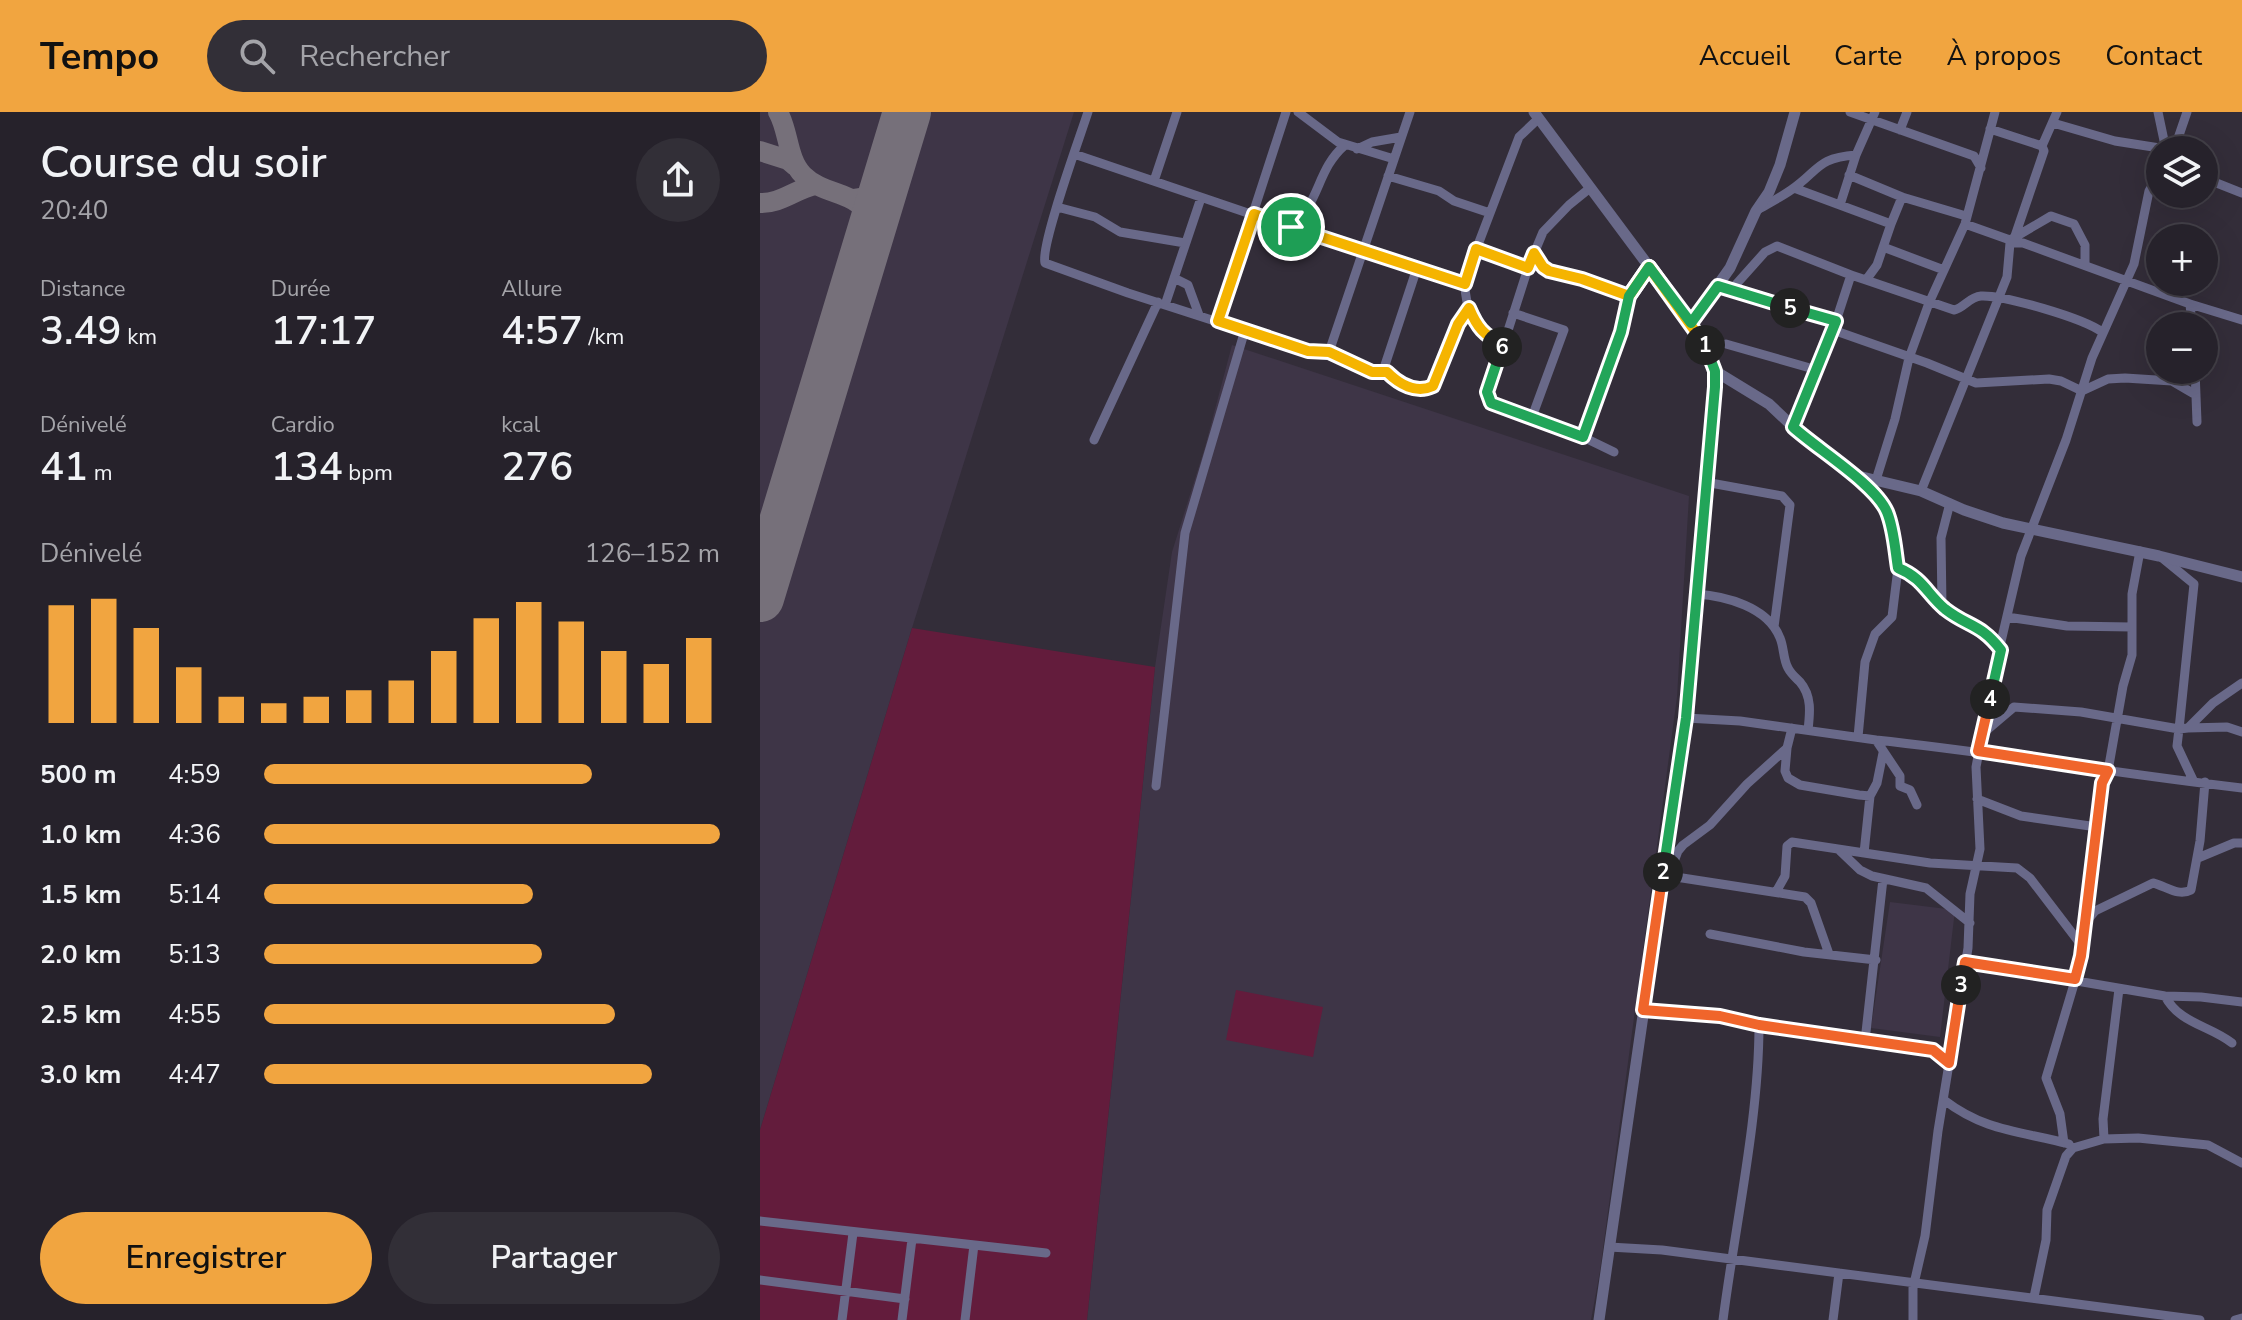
<!DOCTYPE html>
<html lang="fr">
<meta charset="utf-8">
<style>
body{margin:0;font-family:"Nunito Sans",sans-serif;background:#322f37;color:#f1f3f6;height:100vh;display:flex;flex-direction:column;font-size:30px;white-space:nowrap}
*{box-sizing:border-box;margin:0}
p{font-size:26px;color:#a4a4a9}
.icon{flex:none;width:44px;height:44px;fill:none;stroke:currentColor;stroke-width:2;stroke-linecap:round;stroke-linejoin:round}
.map{position:relative;flex:1;overflow:hidden}
.panel{display:flex;flex-direction:column;background:#26222b;width:760px}
.panel>*{flex:none}
.buttons{position:absolute;left:1386px;top:24px;display:grid;gap:16px}
.buttons a{display:grid;place-items:center;width:72px;height:72px;border-radius:50%;background:#26222b;box-shadow:0 8px 32px #0002,0 0 0 2px #423f47;font-size:40px}
.pin{position:absolute;display:grid;place-items:center;width:68px;height:68px;color:#fff;margin:-34px;border:4px solid #fff;border-radius:50%;box-shadow:0 2px 8px #0007}
.km{position:absolute;width:40px;height:40px;margin:-20px;border-radius:50%;background:#222;color:#fff;font-size:22px;line-height:40px;text-align:center}
.round{display:grid;place-items:center;flex:none;width:84px;height:84px;border-radius:42px;background:#322f37}
.head{display:flex;align-items:center;justify-content:space-between;height:136px;padding:0 40px}
h1{font-size:44px;font-weight:600;line-height:60px}
.stats{display:grid;grid-template-columns:repeat(3,1fr);gap:12px;height:136px;padding:8px 40px}
.stats div{display:grid;align-content:center}
.stats b{font-size:40px;font-weight:600}
.stats small{font-size:22px;font-weight:400}
.stats p{font-size:22px}
.chart{height:224px;padding:16px 40px}
.chart p{display:flex;justify-content:space-between}
.chart svg{width:100%;height:144px;margin-top:8px;stroke:#f1a540;stroke-width:6}
.button{display:flex;gap:16px;margin-top:auto;padding:16px 40px}
.button a{flex:1;height:92px;border-radius:48px;background:#f1a540;color:#111;font-size:32px;font-weight:600;line-height:92px;text-align:center}
.button a+a{background:#322f37;color:#f1f3f6}
ul{padding:0 40px;list-style:none;font-size:26px}
li{display:grid;grid-template-columns:128px 96px 1fr;align-items:center;height:60px}
li i{height:20px;border-radius:10px;background:#f1a540}
header{display:flex;align-items:center;gap:48px;box-sizing:border-box;height:112px;padding:0 40px;background:#f1a540;color:#111}
header strong{font-size:38px}
nav{display:flex;gap:44px;margin-inline-start:auto;font-size:28px}
.search{width:560px;height:72px;background:#322f37;display:flex;align-items:center;gap:20px;box-sizing:border-box;padding:0 28px;border-radius:44px;color:#a4a4a9;font-size:30px}
main{display:flex;flex:1;min-height:0}
.map>svg:first-child{display:block}
</style>
<header>
<strong>Tempo</strong>
<div class="search"><svg class="icon" aria-label="search" viewBox="0 0 24 24"><circle cx="10" cy="10" r="6"/><path d="M15 15l6 6"/></svg>Rechercher</div>
<nav><a>Accueil</a><a>Carte</a><a>À propos</a><a>Contact</a></nav>
</header>
<main>
<section class="panel">
<div class="head"><div><h1>Course du soir</h1><p>20:40</p></div><a class="round"><svg class="icon" aria-label="share" viewBox="0 0 24 24"><path d="M12 15V3M7 8l5-5 5 5M5 13v7h14v-7"/></svg></a></div>
<div class="stats">
<div><p>Distance</p><b>3.49<small> km</small></b></div>
<div><p>Durée</p><b>17:17</b></div>
<div><p>Allure</p><b>4:57<small> /km</small></b></div>
</div>
<div class="stats">
<div><p>Dénivelé</p><b>41<small> m</small></b></div>
<div><p>Cardio</p><b>134<small> bpm</small></b></div>
<div><p>kcal</p><b>276</b></div>
</div>
<div class="chart"><p><span>Dénivelé</span>126–152 m</p>
<svg viewBox="0 0 160 44" preserveAspectRatio="none"><path d="M5 44V8M15 44V6M25 44V15M35 44V27M45 44V36M55 44V38M65 44V36M75 44V34M85 44V31M95 44V22M105 44V12M115 44V7M125 44V13M135 44V22M145 44V26M155 44V18"/></svg>
</div>
<ul>
<li><b>500 m</b>4:59<i style="width:72%"></i></li>
<li><b>1.0 km</b>4:36<i style="width:100%"></i></li>
<li><b>1.5 km</b>5:14<i style="width:59%"></i></li>
<li><b>2.0 km</b>5:13<i style="width:61%"></i></li>
<li><b>2.5 km</b>4:55<i style="width:77%"></i></li>
<li><b>3.0 km</b>4:47<i style="width:85%"></i></li>
</ul>
<div class="button"><a>Enregistrer</a><a>Partager</a></div>
</section>
<div class="map">
<svg width="1482" height="1208" viewBox="0 0 1482 1208">
<rect width="100%" height="100%" fill="#332d39"/>
<path fill="#3e3547" d="M0,0H314L152,516L0,1018Z
M472,233L929,384L917,585L840,1159L831,1208H327L395,555L412,440L445,335Z
M1130,790L1195,798L1180,925L1111,916Z"/>
<path fill="#631c3c" d="M152,516L395,555L327,1208H0V1018Z
M476,878L563,895L553,945L466,928Z"/>
<g fill="none" stroke-linecap="round" stroke-linejoin="round">
<path stroke="#76707a" stroke-width="20" d="M18,0C29,19 27,47 43,63C68,88 104,75 112,117
M0,39L28,48L35,54
M94,87C110,85 117,82 126,69
M0,91C21,92 35,77 56,73"/>
<path stroke="#76707a" stroke-width="48" d="M0,486L147,0"/>
<path stroke="#696989" stroke-width="9" d="M328,0C320,25 280,134 285,151L368,181L548,239L569,240L612,260H627
M538,0L578,30L634,47
M1090,0L1214,44L1221,56
M1398,0L1406,38
M1293,11L1355,29L1406,37
M1230,17L1282,34L1297,0
M1140,18L1147,0
M597,37L612,30L641,25
M1414,38L1427,0
M314,42L603,140L617,142L705,172
M1089,63L1142,85
M628,64L679,79L694,89L730,101
M1444,66L1482,81
M394,69L417,0
M830,76L809,93L783,120L768,156L727,284L731,291L823,325L854,340
M1034,76L1131,112L1142,85L1206,104
M1080,93L1096,43L1115,0
M297,95L335,105L360,120L425,131
M999,97C1009,91 1021,85 1031,78C1060,58 1056,46 1096,43
M1205,112L1250,128L1291,104L1314,112L1325,133V153
M531,115C561,90 556,58 585,33
M1255,124L1284,39L1282,34
M1123,135L1184,158
M716,137L768,156
M774,141L783,155L789,159L822,167L869,184
M657,156L625,253C630,271 656,282 673,274L698,212L709,196
M414,166L428,173L439,203
M1106,168L1194,198C1204,196 1209,185 1221,184C1244,183 1323,206 1342,220
M958,174L1076,209L1033,315
M971,178L1005,140L1017,134L1091,163
M1430,192L1482,208
M405,193L441,86
M753,201L804,218L772,305
M458,209L526,0
M1076,209L1091,163L1106,168L1117,153L1131,112
M1073,218L1167,251L1216,271L1289,267L1301,269L1322,279L1348,267L1365,266L1412,269L1436,283
M743,232C715,221 704,196 705,167L759,25L779,6
M966,232L1057,258
M569,240L650,0
M1435,258L1437,310
M1412,269L1426,258
M823,325L861,220L869,184L889,155
M334,328L398,190
M1116,368L1135,307L1149,246L1169,191L1205,112L1235,0
M945,370L1022,384L1030,393L1014,515
M1161,379L1247,165L1250,131H1263L1430,192L1432,214
M1401,445L1434,472L1419,617L1428,616L1453,591L1482,571
M1138,456C1162,466 1167,482 1185,497C1208,515 1220,510 1241,538
M936,482C966,484 1008,495 1020,526C1024,535 1023,547 1028,556C1031,562 1036,566 1040,570C1052,584 1050,601 1048,618
M1182,494L1181,426L1190,391
M1247,505L1307,514L1372,515
M926,606L980,609L1116,628L1140,664V674L1150,678L1157,693
M1428,616L1467,615L1482,620
M1221,623L1254,595L1321,600L1419,617L1417,634L1433,668
M1098,625L1105,550L1115,522L1132,505L1138,456L1128,401L1098,364
M1116,628C1238,641 1360,662 1482,676
M1027,636L1025,659L1028,666L1040,673L1099,683L1110,684L1117,671L1123,641
M396,674L425,421L485,218
M1217,687L1261,704L1337,715
M1078,737L1100,758L1112,764L1166,776L1210,811
M1104,741L1110,684
M1438,746L1474,731H1482
M903,763L1045,785L1051,791L1069,842
M909,763L918,739L923,733L950,713L987,672L1027,636L1032,616
M1016,780L1025,764L1027,734L1032,730L1170,751L1257,756L1270,766L1322,834
M1325,811L1335,799L1393,771C1406,774 1418,785 1431,778L1440,729L1445,670
M950,822L1044,840L1116,848
M1205,850L1405,884L1441,885L1482,890
M1405,884C1420,912 1449,913 1472,931
M883,898L960,904L999,913L1173,938L1189,951
M1105,929L1123,767
M1184,988C1226,1020 1261,1019 1309,1032
M1344,1027L1343,1007L1359,877
M1304,1031L1300,1002L1286,966L1320,852L1342,671L1348,659L1363,574L1372,543V482L1380,439
M0,1109L286,1141
M849,1135L902,1138L1440,1208
M0,1168L145,1187
M1274,1185L1286,1128L1287,1098L1306,1044L1313,1036L1344,1027L1378,1026L1448,1033L1482,1051
M82,1208L93,1121
M142,1208L152,1127
M205,1208L214,1133
M963,1208C975,1114 999,1007 999,913
M1073,1208L1079,1161
M1153,1208V1176L1165,1124L1178,1019L1208,836L1210,782L1220,737L1216,655L1236,551L1261,444L1306,328L1332,246L1374,152L1389,79L1400,60
M1475,1208L1482,1206"/>
<path stroke="#696989" stroke-width="11" d="M774,0L931,211L948,237L955,259L926,606L839,1208
M931,211L970,156L996,99L1009,80L1020,53L1035,0
M955,259L1009,292L1046,327L1098,364L1161,379L1204,398L1243,411L1399,444L1482,465"/>
</g>
<g fill="none" stroke-linecap="round" stroke-linejoin="round">
<defs>
<path id="split-1" d="M531,115L705,172L716,137L768,156L774,141L783,155L789,159L822,167L869,184L889,155L945,233"/>
<path id="split-2" d="M903,760L926,606L955,275V259L945,233"/>
<path id="split-3" d="M903,760L883,898L960,904L999,913L1173,938L1189,951L1201,873"/>
<path id="split-4" d="M1201,873L1205,850L1315,867L1321,844L1342,671L1348,659L1218,639L1230,587"/>
<path id="split-5" d="M1030,196L1076,209L1033,315C1057,337 1115,372 1127,400C1134,417 1135,437 1138,456C1163,466 1167,482 1185,497C1208,515 1220,511 1241,538L1230,587"/>
<path id="split-6" d="M742,235L727,280L731,291L823,325L861,220L869,184L889,155L931,211L958,174L1030,196"/>
<path id="split-7" d="M531,115L494,102L458,209L548,239L569,240L612,260H627C639,272 656,282 673,274L698,212L709,196C717,215 724,224 743,232L742,235"/>
</defs>
<use href="#split-1" stroke="#fff" stroke-width="16"/>
<use href="#split-2" stroke="#fff" stroke-width="16"/>
<use href="#split-3" stroke="#fff" stroke-width="16"/>
<use href="#split-4" stroke="#fff" stroke-width="16"/>
<use href="#split-5" stroke="#fff" stroke-width="16"/>
<use href="#split-6" stroke="#fff" stroke-width="16"/>
<use href="#split-7" stroke="#fff" stroke-width="16"/>
<use href="#split-1" stroke="#f5b400" stroke-width="10"/>
<use href="#split-2" stroke="#22a559" stroke-width="10"/>
<use href="#split-3" stroke="#f0652b" stroke-width="10"/>
<use href="#split-4" stroke="#f0652b" stroke-width="10"/>
<use href="#split-5" stroke="#22a559" stroke-width="10"/>
<use href="#split-6" stroke="#22a559" stroke-width="10"/>
<use href="#split-7" stroke="#f5b400" stroke-width="10"/>
</g>
</svg>
<div class="buttons">
<a><svg class="icon" aria-label="layers" viewBox="0 0 24 24"><path d="M12 4l9 5-9 5-9-5zM3 14l9 5 9-5"/></svg></a>
<a>+</a>
<a>−</a>
</div>
<div class="pin" style="left:531px;top:115px;background:#1e9e55"><svg class="icon" aria-label="arrive" viewBox="0 0 24 24"><path d="M6 21V4h12l-3 4 3 4H6"/></svg></div>
<b class="km" style="left:945px;top:233px">1</b>
<b class="km" style="left:903px;top:760px">2</b>
<b class="km" style="left:1201px;top:873px">3</b>
<b class="km" style="left:1230px;top:587px">4</b>
<b class="km" style="left:1030px;top:196px">5</b>
<b class="km" style="left:742px;top:235px">6</b>
</div>
</main>
